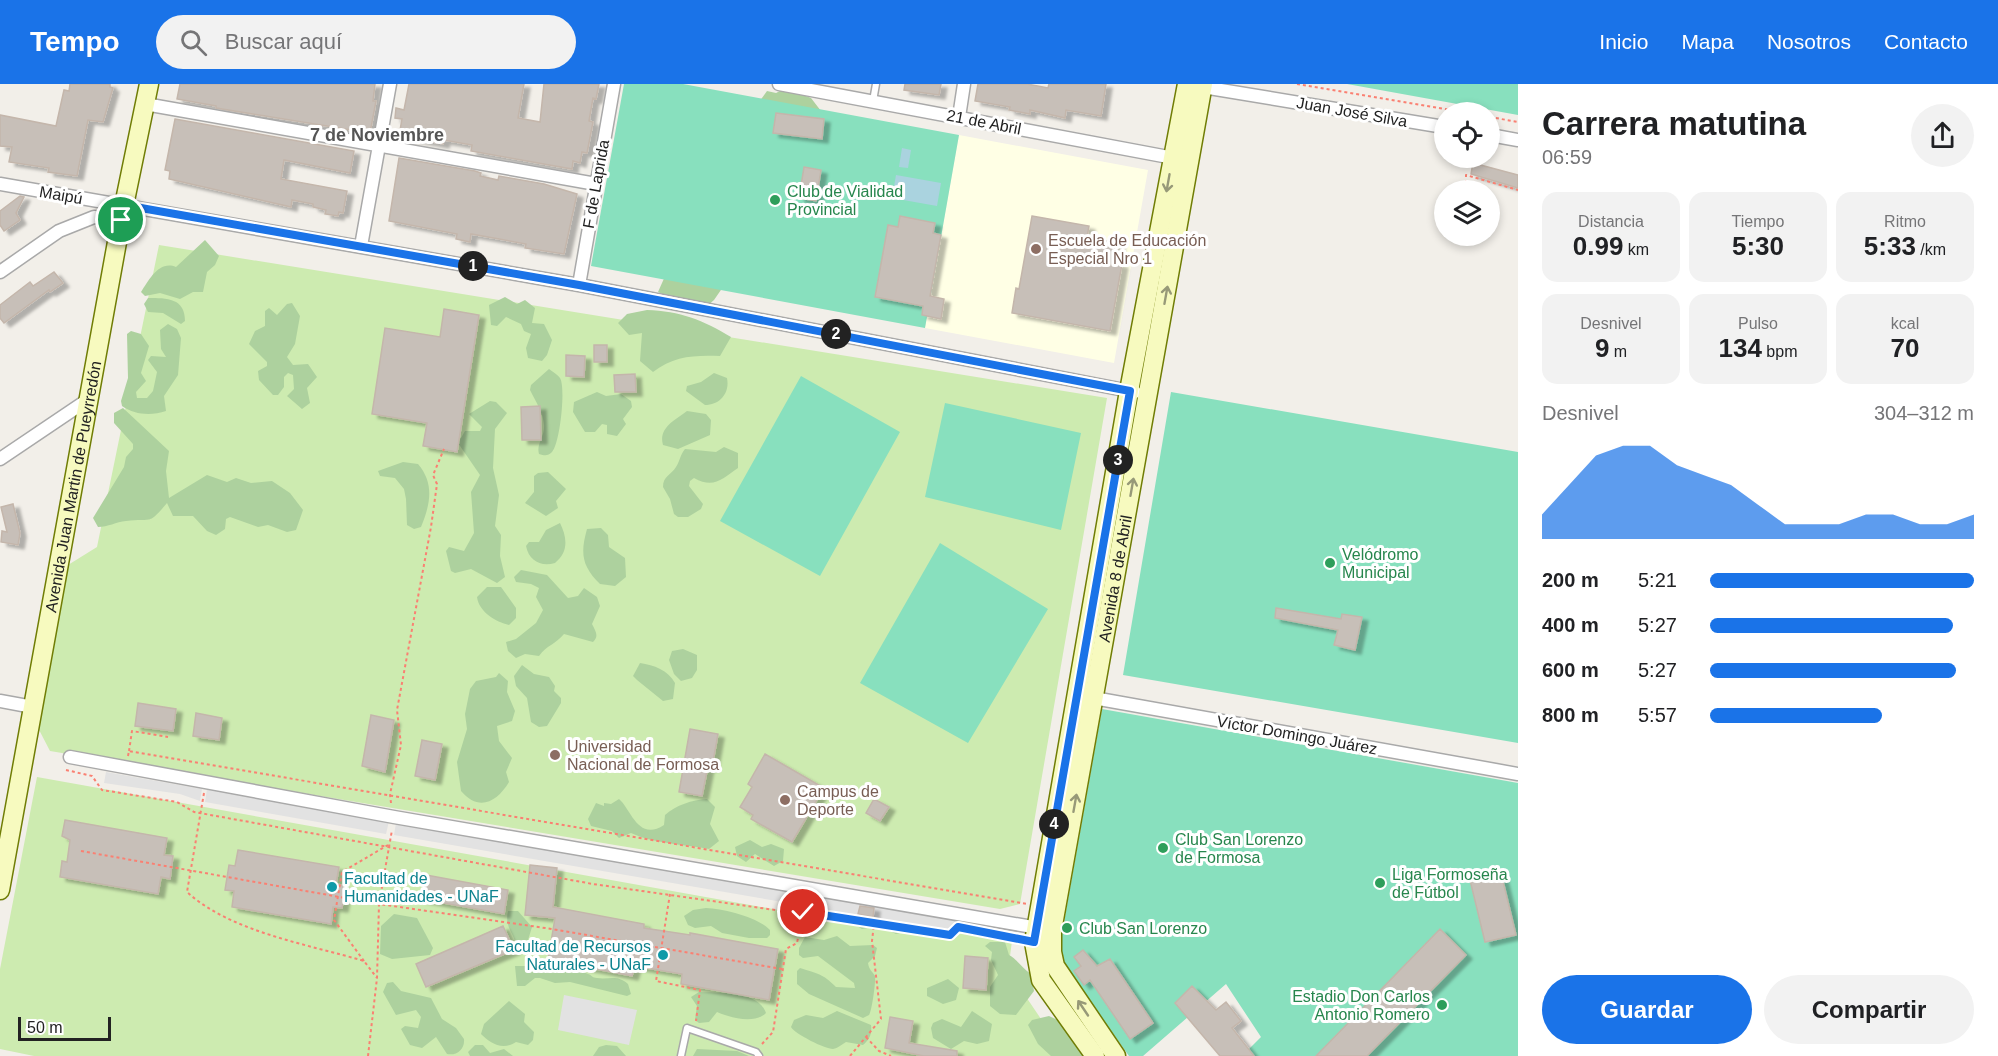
<!DOCTYPE html>
<html lang="es">
<meta charset="utf-8">
<style>
body{margin:0;font-family:Arial,sans-serif;background:#f2f2f2;color:#202124;height:100vh;display:flex;flex-direction:column;font-size:22px;white-space:nowrap}
*{box-sizing:border-box;margin:0}
p{font-size:20px;color:#757577}
.icon{flex:none;width:33px;height:33px;fill:none;stroke:currentColor;stroke-width:2;stroke-linecap:round;stroke-linejoin:round}
.map{position:relative;flex:1;overflow:hidden}
.panel{display:flex;flex-direction:column;background:#fff;width:480px}
.panel>*{flex:none}
.tools{position:absolute;left:1434px;top:18px;display:grid;gap:12px}
.tools a{display:grid;place-items:center;width:66px;height:66px;border-radius:50%;background:#fff;box-shadow:0 3px 9px #0003;font-size:30px}
.scale{position:absolute;left:18px;bottom:15px;width:93px;box-sizing:border-box;padding-left:6px;border:3px solid #222;border-top:0;font-size:16px;line-height:21px;white-space:nowrap;color:#222;-webkit-text-stroke:4px #fff;paint-order:stroke}
.pin{position:absolute;display:grid;place-items:center;width:51px;height:51px;color:#fff;margin:-26px;border:3px solid #fff;border-radius:50%;box-shadow:0 2px 6px #0007}
.km{position:absolute;width:30px;height:30px;margin:-15px;border-radius:50%;background:#222;color:#fff;font-size:16px;line-height:30px;text-align:center}
.round{display:grid;place-items:center;flex:none;width:63px;height:63px;border-radius:32px;background:#f2f2f2}
.headline{display:flex;align-items:center;justify-content:space-between;height:102px;padding:0 24px}
h1{font-size:33px;font-weight:700;line-height:45px}
.metrics{display:grid;grid-template-columns:repeat(3,1fr);gap:9px;height:102px;padding:6px 24px}
.metrics div{display:grid;align-content:center;border-radius:15px;background:#f2f2f2;text-align:center}
.metrics b{font-size:26px;font-weight:700}
.metrics small{font-size:16px;font-weight:400}
.metrics p{font-size:16px}
.chart{height:168px;padding:12px 24px}
.chart p{display:flex;justify-content:space-between}
.chart svg{width:100%;height:108px;margin-top:6px;fill:#1a73e8;opacity:.7}
.primary-button{display:flex;gap:12px;margin-top:auto;padding:12px 24px}
.primary-button a{flex:1;height:69px;border-radius:36px;background:#1a73e8;color:#fff;font-size:24px;font-weight:700;line-height:69px;text-align:center}
.primary-button a+a{background:#f2f2f2;color:#202124}
ul{padding:0 24px;list-style:none;font-size:20px}
li{display:grid;grid-template-columns:96px 72px 1fr;align-items:center;height:45px}
li i{height:15px;border-radius:8px;background:#1a73e8}
header{display:flex;align-items:center;gap:36px;box-sizing:border-box;height:84px;padding:0 30px;background:#1a73e8;color:#fff}
header strong{font-size:28px}
nav{display:flex;gap:33px;margin-inline-start:auto;font-size:21px}
.search{width:420px;height:54px;background:#f2f2f2;display:flex;align-items:center;gap:15px;box-sizing:border-box;padding:0 21px;border-radius:33px;color:#757577;font-size:22px}
main{display:flex;flex:1;min-height:0}
.map>svg:first-child{display:block}
</style>
<header>
<strong>Tempo</strong>
<div class="search"><svg class="icon" aria-label="search" viewBox="0 0 24 24"><circle cx="10" cy="10" r="6"/><path d="M15 15l6 6"/></svg>Buscar aquí</div>
<nav><a>Inicio</a><a>Mapa</a><a>Nosotros</a><a>Contacto</a></nav>
</header>
<main>
<div class="map">
<svg width="1518" height="972" viewBox="0 0 1518 972">
<defs>
<filter id="shadow"><feDropShadow dx="6" dy="4" stdDeviation="1.5" flood-color="#0004"/></filter>
</defs>
<rect width="100%" height="100%" fill="#f2efe9"/>
<path fill="#ffffe5" d="M959,51L1148,86L1114,279L925,244Z"/>
<path fill="#cdebb0" d="M159,161L1107,314L1020,820L1000,825L50,667L36,640L68,481L97,463Z
M37,693L951,857L962,848L1013,849L1009,880L1014,895L1066,972H34L0,965V885Z"/>
<path fill="#add19e" d="M786,4L811,14L821,27L759,18L767,7L776,9Z
M205,156L219,172L215,181L207,188L203,208H193L180,215L160,209L145,212L141,208C149,196 159,176 176,183Z
M666,190L723,203L714,216L700,228L658,208Z
M505,213L517,220L525,216L535,224L532,239L544,240L552,256L547,271L542,277L528,274L526,264L531,250L524,247L521,240L506,233L497,242L491,241L489,221Z
M148,214C167,214 185,214 185,237L181,240L163,229L148,228L144,220Z
M292,219L300,232L295,260L287,273L293,281L308,280L317,293L307,304L310,319L302,325L287,312L294,305L293,291L288,289L284,293V303L278,311H273L259,296L258,287L267,282V278L249,260L255,247L265,242V227L269,224L277,231L287,220Z
M647,226C680,227 703,236 731,253L720,272C694,271 674,272 653,288L640,277L642,249L629,251L618,239L627,230Z
M168,240L177,245L181,254L178,291L164,312L166,327C151,332 135,331 122,322L121,317L128,294L127,250L131,247L141,250L149,262L141,289L146,297L136,308L137,314H147L153,307L157,288L148,276L151,272L166,273L161,265L160,246Z
M549,285C553,288 558,291 560,294C566,303 560,360 552,368C548,372 545,372 539,370C536,360 545,352 544,341C543,328 536,318 530,306L531,301Z
M714,289L727,294C730,309 720,321 705,321L686,307L687,302L701,298Z
M597,308L606,312L621,310L631,317L632,323L623,335L626,340L617,352L607,350V341L602,340L595,348H585L573,328L574,318Z
M490,317L496,318L507,329L495,345L493,384L499,411L495,442L501,451L500,472L505,493L497,499L471,485L455,489L451,487L446,467L449,463L464,467L474,449L471,408L480,391L458,359L465,347H480L482,343L469,330Z
M123,324L169,367L166,387L169,414L207,391L227,398L236,394L251,399L272,397L290,409L303,426L296,446L287,448L268,441L258,443L230,433L226,435L225,445L216,451L207,447L193,432H173L167,419C147,443 152,433 126,437C116,438 108,443 98,443L93,434L124,383L126,373L133,365V360L114,339V329Z
M687,327L706,330L711,336L710,351L678,365L663,361C658,344 675,336 687,327Z
M724,363L738,369V384C722,395 714,405 694,394L690,397L689,402L703,420L701,425L688,433H678L674,430L670,415L663,403C663,392 671,391 676,383C680,377 680,371 685,365L716,368Z
M403,378L418,380C435,400 430,421 421,443L414,445L407,441L406,415L404,405L395,394L380,392L378,387Z
M548,388L566,405L556,417L558,424L546,432L525,419L534,408V392L538,389Z
M560,439C567,453 569,468 555,479C541,483 529,477 526,462L529,458H539L546,446Z
M601,444L608,451L609,463L625,474L626,493L615,502L600,500C582,482 580,470 587,445Z
M521,486L547,491L568,514L578,512L584,504L597,513L600,522L592,540C596,548 599,552 593,558L564,550C556,560 547,561 539,572L525,570L516,574L508,567L506,558L516,555L536,539L543,526L536,513L539,504L531,500L516,498L514,493Z
M487,503H501L516,524V534L509,541C496,538 479,528 477,513Z
M683,565L697,571V586L692,594L681,597L674,590L669,576L672,567Z
M640,579C654,581 668,586 675,599L673,615L663,617L637,596L633,592Z
M522,581L534,590L549,593L555,602L554,607L561,614V619L547,642L539,643L531,638L527,614L516,602L514,592Z
M499,589L508,597L507,608L515,627L512,637L497,642L499,657L512,674L506,688L509,698C497,718 479,728 461,707L457,678L467,645L465,630L470,605L476,597L496,593Z
M619,715C631,725 638,758 664,741L665,731C676,721 692,716 707,715L715,723L710,740L719,757L709,765C683,760 655,760 631,749L619,754L612,747L591,742L588,735L596,719L604,722V719L611,720Z
M750,756L762,763L771,760L784,765L783,777L774,782L755,770L746,778L737,772L735,763Z
M706,824C724,825 758,833 770,846V851L767,854H749L722,849L711,842L695,844L688,841L684,832L693,826Z
M821,825L858,835L873,833L949,844L929,851L912,846L896,850L879,842L862,845L847,836L820,830Z
M508,827H518L532,843L525,866L516,863C515,849 504,844 508,827Z
M394,830L417,834L433,864L430,871L392,875L380,870L381,842Z
M837,852L850,862L873,861L877,864L875,872L868,879C869,886 872,887 875,892C876,896 872,927 869,931L863,934L809,910L797,900V887L800,884C818,890 822,889 836,903L855,904L854,899L818,872L803,874L799,871V864L805,853L824,856Z
M990,858H1005L1009,871C1018,876 1022,884 1031,890L1034,907L1016,931L1000,930L990,922V903L998,891L991,876L992,868L985,862Z
M539,874C552,888 572,883 588,890C592,891 592,894 597,894C609,896 617,890 628,900L631,910L627,912L570,898L555,899L540,894H535L525,902H517L515,882H528Z
M948,895L959,904L956,916L943,920L927,912V904Z
M393,898L401,907L431,914L442,935L456,944L464,955C465,965 457,972 447,970L436,953L422,964L410,961L401,945L405,942L418,944L421,933L416,926L396,931L383,908L387,899Z
M699,908C719,909 758,906 766,929C755,940 730,934 717,928L709,938L699,939L695,936L697,922L691,913Z
M509,917L525,930L524,938L534,948L533,956L528,961L516,958C502,967 490,959 481,950L484,940Z
M837,927L871,941C872,950 870,955 863,961L846,958C841,961 838,964 833,965C825,965 795,950 791,943L794,936L806,931L823,934Z
M972,927L992,940L989,957L977,960L964,957L951,965L933,954L931,944L933,939L942,935L961,943Z
M1049,932L1062,938L1085,972H1051L1038,960L1028,941L1032,936Z
M475,961H483L490,969L504,965L513,972H470L468,968Z
M606,961L617,962L626,972H593L599,963Z
M697,965L737,967L749,972H693Z"/>
<path fill="#88e0be" d="M624,0H683L959,51L925,244L591,182Z
M1347,0H1518V31Z
M801,292L900,348L820,492L720,437Z
M1171,308L1518,368V659L1123,591Z
M945,319L1081,349L1061,446L925,413Z
M940,459L1048,525L968,659L860,599Z
M1102,625L1518,699V972H1242L1261,953L1226,900L1143,972H1129L1058,872Z"/>
<path fill="#e2e2e2" d="M106,688L202,705L200,717L180,710L104,699Z
M207,705L389,737L386,750L205,718Z
M396,739L801,807L800,821L394,751Z
M810,808L964,834L951,847L808,824Z
M564,911L637,926L629,961L558,946Z"/>
<path fill="#aad3df" d="M902,64L911,66L908,84L899,83Z
M896,91L941,99L937,122L892,114Z"/>
<path fill="#c7bfb8" stroke="#c4b6ab" stroke-width="1.5" filter="url(#shadow)" d="M70,0H110V3L113,4L103,38L88,36L77,92L48,88L49,84L9,78L12,63L0,62V31L56,42L64,6L69,7Z
M180,0H375L373,17H376L370,49L216,24V22L177,15Z
M409,0H524L518,34L540,38L544,0H599L596,15L593,14L589,37L593,38L587,69L582,68L580,79L573,77L572,85L471,67L472,61L444,56L443,60L399,52L402,35L395,34L396,24L404,26Z
M905,0H941L939,11L904,6Z
M978,0H1027L1048,4L1049,0H1106L1101,32L1066,26L1065,34L1030,26V30L1009,26L1010,23L975,17Z
M776,29L824,35L822,55L773,49Z
M175,35L354,67L350,89L284,76L281,95L347,107L343,129L339,128L338,132L325,130L326,126L313,123V120L292,116L291,123L169,95L170,87L165,86Z
M399,74L475,87L481,89L480,92L498,96L499,92L544,100L577,110L564,170L525,164L526,160L471,150L470,158L456,155L457,150L389,137Z
M1473,79L1518,91V104L1471,90Z
M804,83L821,86L816,117L799,114Z
M20,112L24,113L16,129L20,136L4,147L0,141V127Z
M900,132L935,139L933,149L941,151L930,212L944,215L941,235L922,231L923,222L875,213L888,141L898,143Z
M1032,132L1089,142L1087,153L1119,159L1116,179L1122,180L1110,247L1012,229L1016,204L1019,205Z
M54,188L63,199L50,208L49,206L4,239L0,234V221L30,198L33,202Z
M444,225L479,231L457,368L423,362L427,339L372,330L385,244L440,253Z
M594,261H607V278H594Z
M566,271L585,272L584,293L566,292Z
M635,290L636,308H615L614,291Z
M540,322L541,356H522L521,323Z
M13,420L20,449L18,461L1,458L2,447L7,448L1,423Z
M1276,524L1341,535L1342,530L1362,533L1355,566L1334,561L1338,546L1275,534Z
M138,619L176,625L173,647L135,642Z
M196,629L222,634L219,656L193,652Z
M371,631L394,636L385,688L362,682Z
M690,645L718,650L712,683L708,682L702,712L679,708Z
M422,656L442,660L435,696L415,692Z
M765,670L824,704L792,758L751,735L753,731L740,723L752,703L748,700Z
M874,715L889,723L880,737L866,729Z
M65,736L167,754L164,771L173,772L170,795L161,793L158,810L60,793L62,777L67,778L70,756L62,752Z
M238,766L339,783L336,800L346,802L342,824L333,823L331,840L232,823L234,807L225,806L229,781L235,782Z
M530,781L557,784L553,823L644,840V844L690,851V849L778,865L769,916L681,900L682,890L635,882L632,892L548,876L555,834L525,831Z
M1501,789L1516,851L1485,858L1470,796Z
M426,791L508,806L504,830L421,815Z
M860,822L874,824L873,833L858,830Z
M503,842L514,866L426,903L416,880Z
M1440,845L1466,871L1367,972H1316Z
M1083,866L1097,882L1110,875L1153,939L1130,955L1090,896L1084,901L1074,887L1081,882L1074,873Z
M965,872L988,874L986,906L963,904Z
M1192,902L1216,926L1226,918L1241,937L1232,944L1254,972H1220L1175,919Z
M890,933L913,937L909,959L957,967V972H924L885,964Z"/>
<g fill="none" stroke-linecap="round" stroke-linejoin="round">
<defs>
<path id="service" d="M873,17L876,0
M681,972L687,944L756,968L759,972"/>
<path id="minor" d="M779,0L1179,75
M1197,2L1444,43
M145,20L596,100
M959,33L964,0
M1490,51L1518,56
M0,100L579,201L1135,308
M361,162L390,0
M0,188L59,147L94,133L121,136
M579,201L614,0
M0,375L89,315
M1088,613L1518,690
M0,617L33,623
M70,673L394,733L1044,845"/>
<g id="secondary">
<path id="s1" d="M0,806L121,136L149,0"/>
<path d="M1095,972L1041,896L1034,858L1129,307L1187,0"/>
<path id="s2" d="M1116,972L1055,882L1052,868V847L1203,0"/>
</g>
</defs>
<use href="#service" stroke="#a9a9a9" stroke-width="9"/>
<use href="#minor" stroke="#a9a9a9" stroke-width="15"/>
<use href="#secondary" stroke="#707d05" stroke-width="21"/>
<path stroke="#fa8072" stroke-width="2" stroke-dasharray="3 3" stroke-linecap="butt" d="M1297,0L1463,28
M1490,33L1518,38
M1466,105V91L1518,106
M129,667L132,647L168,653
M128,672L129,667L1027,820
M66,686L92,692L102,706L177,718L194,728L593,800L950,851L960,844
M204,709L187,808C231,848 307,860 364,877L377,894
M391,719L390,710L401,661L397,626L431,443L437,400L433,391L444,365
M81,767L379,820L552,845L782,885
M670,810L656,897L700,906L696,937
M977,847L1019,855
M364,877L334,836L342,788L388,761
M866,953L879,967L891,972
M762,960L773,948L786,865L797,859L803,828
M368,972L377,894L379,820L392,746
M850,972L881,935L872,857L874,840"/>
<use href="#service" stroke="#fff" stroke-width="6"/>
<use href="#minor" stroke="#fff" stroke-width="12"/>
<use href="#secondary" stroke="#f7fabf" stroke-width="18"/>
</g>
<defs><path id="oneway-shaft" d="M-6 0H5M1.5-3L5.5 0L1.5 3" fill="none" stroke-width="1.6" stroke-linecap="round" stroke-linejoin="round" transform="scale(1.5)"/></defs>
<g stroke="#979978">
<use href="#oneway-shaft" transform="translate(1168 99) rotate(100)"/>
<use href="#oneway-shaft" transform="translate(1166 211) rotate(-80)"/>
<use href="#oneway-shaft" transform="translate(1132 403) rotate(-80)"/>
<use href="#oneway-shaft" transform="translate(1075 719) rotate(-80)"/>
<use href="#oneway-shaft" transform="translate(1083 924) rotate(-124)"/>
</g>
<g fill="none" stroke-linecap="round" stroke-linejoin="round">
<defs>
<path id="route" d="M121,136L124,121L579,201L1130,307L1034,858L958,843L950,851L803,828"/>
</defs>
<use href="#route" stroke="#fff" stroke-width="12"/>
<use href="#route" stroke="#1a73e8" stroke-width="8"/>
</g>
<g fill="#2e9e5b" stroke="#fff" stroke-width="2">
<circle cx="775" cy="116" r="6"/>
<circle cx="1330" cy="479" r="6"/>
<circle cx="1163" cy="764" r="6"/>
<circle cx="1380" cy="799" r="6"/>
<circle cx="1067" cy="844" r="6"/>
<circle cx="1442" cy="921" r="6"/>
</g>
<g fill="#8d6e63" stroke="#fff" stroke-width="2">
<circle cx="1036" cy="165" r="6"/>
<circle cx="555" cy="671" r="6"/>
<circle cx="785" cy="716" r="6"/>
</g>
<g fill="#0f9aa8" stroke="#fff" stroke-width="2">
<circle cx="332" cy="803" r="6"/>
<circle cx="663" cy="871" r="6"/>
</g>
<g text-anchor="middle" dominant-baseline="central" stroke-width="6" stroke-linejoin="round" paint-order="stroke">
<g font-size="16" fill="#222" stroke="#fff">
<text transform="translate(1352 28) rotate(10)">Juan José Silva</text>
<text transform="translate(984 38) rotate(11)">21 de Abril</text>
<text transform="translate(596 100) rotate(-80)">F de Laprida</text>
<text transform="translate(61 111) rotate(10)">Maipú</text>
<text stroke="none"><textPath href="#s1" startOffset="410">Avenida Juan Martin de Pueyrredón</textPath></text>
<text stroke="none"><textPath href="#s2" startOffset="502">Avenida 8 de Abril</textPath></text>
<text transform="translate(1297 651) rotate(10)">Víctor Domingo Juárez</text>
</g>
<g font-size="16" fill="#27864d" stroke="#fff" text-anchor="start">
<text x="787" y="107">Club de Vialidad<tspan x="787" dy="18">Provincial</tspan></text>
<text x="1342" y="470">Velódromo<tspan x="1342" dy="18">Municipal</tspan></text>
<text x="1175" y="755">Club San Lorenzo<tspan x="1175" dy="18">de Formosa</tspan></text>
<text x="1392" y="790">Liga Formoseña<tspan x="1392" dy="18">de Fútbol</tspan></text>
<text x="1079" y="844">Club San Lorenzo</text>
<text x="1430" y="912" text-anchor="end">Estadio Don Carlos<tspan x="1430" dy="18">Antonio Romero</tspan></text>
</g>
<g font-size="16" fill="#785e54" stroke="#fff" text-anchor="start">
<text x="1048" y="156">Escuela de Educación<tspan x="1048" dy="18">Especial Nro 1</tspan></text>
<text x="567" y="662">Universidad<tspan x="567" dy="18">Nacional de Formosa</tspan></text>
<text x="797" y="707">Campus de<tspan x="797" dy="18">Deporte</tspan></text>
</g>
<g font-size="16" fill="#0d838f" stroke="#fff" text-anchor="start">
<text x="344" y="794">Facultad de<tspan x="344" dy="18">Humanidades - UNaF</tspan></text>
<text x="651" y="862" text-anchor="end">Facultad de Recursos<tspan x="651" dy="18">Naturales - UNaF</tspan></text>
</g>
<g font-size="18" font-weight="bold" fill="#555" stroke="#fff">
<text x="377" y="51">7 de Noviembre</text>
</g>
</g>
</svg>
<div class="tools">
<a><svg class="icon" aria-label="locate" viewBox="0 0 24 24"><circle cx="12" cy="12" r="6"/><path d="M12 2v4M12 18v4M2 12h4M18 12h4"/></svg></a>
<a><svg class="icon" aria-label="layers" viewBox="0 0 24 24"><path d="M12 4l9 5-9 5-9-5zM3 14l9 5 9-5"/></svg></a>
</div>
<div class="scale">50 m</div>
<div class="pin" style="left:121px;top:136px;background:#1e9e55"><svg class="icon" aria-label="arrive" viewBox="0 0 24 24"><path d="M6 21V4h12l-3 4 3 4H6"/></svg></div>
<div class="pin" style="left:803px;top:828px;background:#d93025"><svg class="icon" aria-label="check" viewBox="0 0 24 24"><path d="M5 12l5 5 9-10"/></svg></div>
<b class="km" style="left:473px;top:182px">1</b>
<b class="km" style="left:836px;top:250px">2</b>
<b class="km" style="left:1118px;top:376px">3</b>
<b class="km" style="left:1054px;top:740px">4</b>
</div>
<section class="panel">
<div class="headline"><div><h1>Carrera matutina</h1><p>06:59</p></div><a class="round"><svg class="icon" aria-label="share" viewBox="0 0 24 24"><path d="M12 15V3M7 8l5-5 5 5M5 13v7h14v-7"/></svg></a></div>
<div class="metrics">
<div><p>Distancia</p><b>0.99<small> km</small></b></div>
<div><p>Tiempo</p><b>5:30</b></div>
<div><p>Ritmo</p><b>5:33<small> /km</small></b></div>
</div>
<div class="metrics">
<div><p>Desnivel</p><b>9<small> m</small></b></div>
<div><p>Pulso</p><b>134<small> bpm</small></b></div>
<div><p>kcal</p><b>70</b></div>
</div>
<div class="chart"><p><span>Desnivel</span>304–312 m</p>
<svg viewBox="0 0 160 44" preserveAspectRatio="none"><path d="M0 44V34L10 22L20 10L30 6L40 6L50 14L60 18L70 22L80 30L90 38L100 38L110 38L120 34L130 34L140 38L150 38L160 34V44z"/></svg>
</div>
<ul>
<li><b>200 m</b>5:21<i style="width:100%"></i></li>
<li><b>400 m</b>5:27<i style="width:92%"></i></li>
<li><b>600 m</b>5:27<i style="width:93%"></i></li>
<li><b>800 m</b>5:57<i style="width:65%"></i></li>
</ul>
<div class="primary-button"><a>Guardar</a><a>Compartir</a></div>
</section>
</main>
